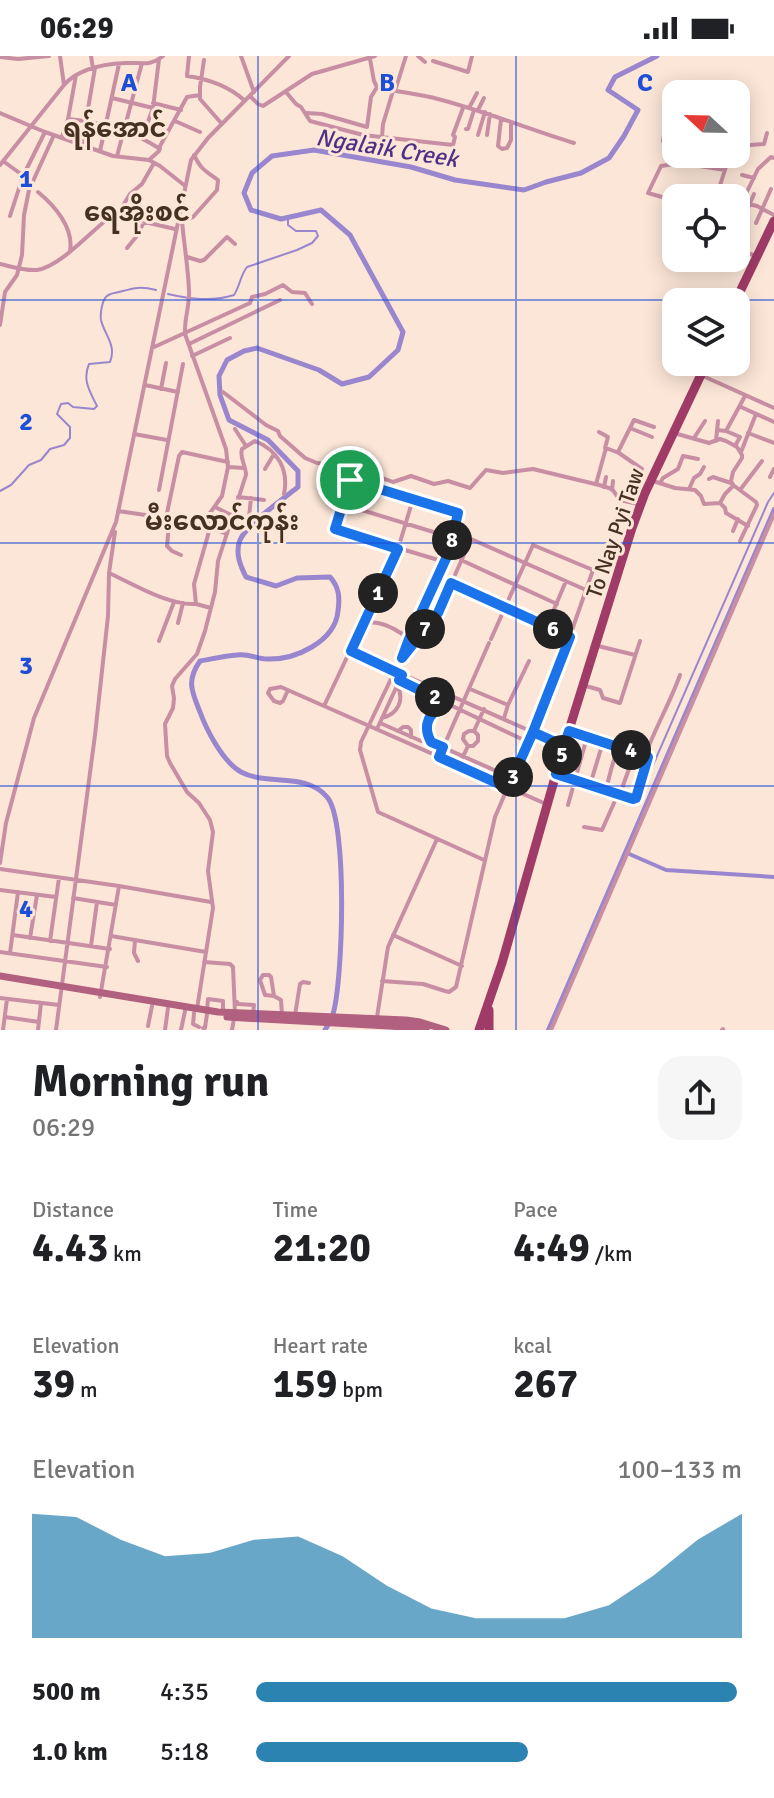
<!DOCTYPE html>
<meta charset="utf-8">
<style>
body{margin:0;font-family:Signika,"Noto Sans Myanmar",sans-serif;background:#f6f6f6;color:#202124;height:100vh;display:flex;flex-direction:column;font-size:30px;white-space:nowrap}
*{box-sizing:border-box;margin:0}
p{font-size:26px;color:#757577}
.icon{flex:none;width:44px;height:44px;fill:none;stroke:currentColor;stroke-width:2;stroke-linecap:round;stroke-linejoin:round}
.map{position:relative;height:974px;overflow:hidden}
.side{display:flex;flex-direction:column;background:#fff;flex:1}
.side>*{flex:none}
.needle{width:52px;rotate:292deg}
.buttons{position:absolute;left:662px;top:24px;display:grid;gap:16px}
.buttons a{display:grid;place-items:center;width:88px;height:88px;border-radius:16px;background:#fff;box-shadow:0 4px 20px #0003;font-size:40px}
.pin{position:absolute;display:grid;place-items:center;width:68px;height:68px;color:#fff;margin:-34px;border:4px solid #fff;border-radius:50%;box-shadow:0 2px 8px #0007}
.km{position:absolute;width:40px;height:40px;margin:-20px;border-radius:50%;background:#222;color:#fff;font-size:22px;line-height:40px;text-align:center}
.round{display:grid;place-items:center;flex:none;width:84px;height:84px;border-radius:24px;background:#f6f6f6}
.summary{display:flex;align-items:center;justify-content:space-between;height:136px;padding:0 32px}
h1{font-size:44px;font-weight:700;line-height:60px}
.stats{display:grid;grid-template-columns:repeat(3,1fr);gap:12px;height:136px;padding:8px 32px}
.stats div{display:grid;align-content:center}
.stats b{font-size:40px;font-weight:700}
.stats small{font-size:22px;font-weight:400}
.stats p{font-size:22px}
.chart{height:224px;padding:16px 32px}
.chart p{display:flex;justify-content:space-between}
.chart svg{width:100%;height:144px;margin-top:8px;fill:#2b83b2;opacity:.7}
ul{padding:0 32px;list-style:none;font-size:26px}
li{display:grid;grid-template-columns:128px 96px 1fr;align-items:center;height:60px}
li i{height:20px;border-radius:10px;background:#2b83b2}
.status{display:flex;justify-content:space-between;align-items:center;height:56px;padding:0 40px;background:#fff;direction:ltr}
.status svg{height:22px;fill:currentColor}
.map>svg:first-child{display:block}
</style>
<div class="status"><b>06:29</b><svg viewBox="0 0 49 12"><path d="M0 12V9h3v3zM5 12V6h3v6zM10 12V3h3v9zM15 12V0h3v12zM26 1h20v11H26zM47 4h2v5h-2z"/></svg></div>
<div class="map">
<svg width="774" height="974" viewBox="0 0 774 974">
<rect width="100%" height="100%" fill="#fce6d7"/>
<g fill="none" stroke-linecap="round" stroke-linejoin="round">
<path stroke="#9a86ce" stroke-width="2" d="M168,238C190,243 212,246 234,239C240,230 240,220 247,211L297,194L312,187L318,180L316,175H296L288,169V162
M0,435L11,429L29,409L41,404L50,393L64,389L70,382V371L57,358L61,348L68,347L73,351L94,353L97,350C90,336 82,324 89,308L110,306C117,289 104,278 101,264C100,258 102,244 107,240C110,237 115,237 119,236C134,232 140,230 156,234
M650,716L768,446L774,437"/>
<path stroke="#9a86ce" stroke-width="4" d="M627,797L666,814L774,821
M548,974L774,453"/>
<path stroke="#9a86ce" stroke-width="5" d="M325,974C328,969 332,963 333,958C343,925 348,764 327,741C306,716 267,730 241,716C223,706 207,675 200,656C192,636 186,625 200,605C212,603 224,600 237,599C248,597 257,603 267,603C295,604 335,586 338,555C340,541 339,531 330,521L297,522L276,530L246,521C240,509 235,497 240,484C246,469 284,442 298,431V415L268,384L229,364L220,339L219,320L227,304L244,295L257,292L319,314L342,328L369,321L398,294L403,276L350,179L321,154L281,163L251,154L244,137L252,117L272,100L314,94L411,111L455,124L524,134L546,126L581,117L609,102L624,80L638,54L608,34L615,21L657,0"/>
<path stroke="#c88ea3" stroke-width="4" d="M91,0L93,13
M189,0L187,20C208,23 229,30 245,45
M241,0L254,36
M418,0L425,6
M0,1L18,3L49,0
M370,3L374,25L377,31C398,36 418,38 438,43C484,55 529,73 574,87
M204,4L200,31V43L222,68
M433,5L468,16L472,0
M64,29C78,13 104,8 125,7C141,6 150,11 163,0
M395,35L406,0
M286,36L296,48L301,51L310,65L363,79L453,89L455,81L453,79L463,52
M250,40L258,48L263,50L312,18L375,0
M112,42L153,52
M153,47L181,54
M664,47L665,72L663,85L676,86
M469,52L477,37
M478,54L484,42
M0,57L45,76L23,120L10,160
M306,57L322,58L367,71L371,41L377,31
M68,63C100,66 133,75 160,93
M501,63L498,90L502,93L507,92L511,84V66
M175,65L200,76
M466,73H468L474,54
M45,76L113,100L149,104L160,110L184,129
M736,78L740,80L738,91
M478,79L485,56
M487,79L490,58
M62,81L68,63L76,19
M382,81L383,68L393,35
M142,82L153,52L159,3
M82,88L95,12
M736,90L764,88L767,77
M100,95L119,8
M117,100L142,7
M149,104L159,95L160,90L187,41L200,39
M3,105L32,126
M0,109L64,29L60,0
M742,119L754,122
M38,136C55,150 74,172 70,195
M716,142L730,98
M676,145L648,137L661,110L680,107L725,114
M736,145L757,150L774,159
M742,146L758,113L771,101L774,102
M116,161L130,138L142,128L154,107
M178,161L182,165C184,188 188,211 189,234C190,249 184,263 185,278L226,393L228,411L222,440L210,457V472L194,528L196,548L211,552
M182,165L193,161L217,134L218,124C205,114 202,115 194,99
M756,167L771,133
M736,179L754,138
M127,192L136,181L144,166
M736,193L756,200
M187,201L200,205L204,204L227,181L235,188
M0,208C13,211 24,215 37,214C60,211 91,175 109,162L136,164L175,173
M0,269L5,236L17,219L22,199L24,159L29,134L54,79
M189,288L280,244
M152,292L250,247L252,241L265,238L283,229L292,236L305,237L312,248
M192,300L230,282
M703,320L774,352
M145,329L178,336
M161,333L166,307
M223,336L266,369L278,375L280,380L305,402L317,407L353,411L393,426L411,420L434,428L448,425L470,432L486,414L503,417L533,413L599,429
M741,351L774,366
M630,372L652,381
M235,373L246,390
M717,374L726,375L740,381L735,390
M726,375L745,340
M599,376L608,381L605,392
M674,377L709,387L720,383L726,385L737,391L742,399V402L733,416L731,425L733,429L756,446L757,449L740,485
M748,377L774,387
M134,378L167,384
M694,382L705,365
M716,385L718,365
M618,396L634,364L654,371
M741,396L756,358
M228,411L244,412
M265,413L274,398
M770,421L774,413
M709,423L713,421L731,427
M653,425L675,432L695,434L701,440L704,448L720,447L725,452L726,457L748,470
M660,427L663,422L678,413L683,400L698,403
M604,431L606,421
M689,433L694,422L700,418L704,411
M159,434L183,308
M612,434L613,425
M740,434L762,405
M238,441L264,444
M720,447L725,438L733,430
M342,448L453,482
M638,448L620,444L612,433L596,428L606,392L619,397L642,413
M215,451L233,460
M118,455L166,462L179,400L182,396L228,406
M249,461L251,442
M166,462L169,468L167,490L172,495L181,499
M211,472L227,478
M733,475L738,463
M461,504L557,548
M109,517C133,528 169,550 196,548
M451,527L570,581
M365,565C369,567 373,566 378,567C388,569 401,576 409,583
M178,567L183,547
M547,570L566,525
M159,585L174,546
M598,590L635,599
M351,595L394,615
M402,600L409,583L445,506L452,487L458,457L349,424L335,473L445,506
M395,615L562,689
M399,624L447,648
M586,630L600,634L603,642L620,647L640,585
M470,633L508,649
M288,634L283,645L280,647L274,645L268,637L270,633L281,631L546,748
M417,634L418,641L421,643L431,639
M324,650L398,493L413,443
M382,662C398,658 405,644 397,629
M504,662L508,649L529,605
M380,667L421,685L431,686
M377,673L402,619
M398,675L403,671H408L411,674V681
M474,675L478,679V685L473,690H468L463,683L464,678L469,675H474L484,653
M570,676L587,681
M645,700C655,672 670,647 680,619
M439,701L489,587
M459,709L468,690
M558,719L634,743L648,701
M512,722L431,686C422,667 430,657 448,648L528,686
M590,729L603,686
M606,733C611,717 614,689 630,681
M620,738L635,696
M568,749L587,681L655,703
M584,771L602,774L618,738
M484,804L378,756L360,694L361,686L399,606L438,557L471,483L586,534
M0,807L6,767L34,662L116,466L191,104L208,82L289,0
M0,813L119,830L211,846
M0,834L56,841
M73,842L116,849
M13,879L110,893
M393,879L462,910
M111,880L206,896
M30,882L37,839
M135,884L134,897L138,905
M50,885L59,822
M91,890L97,846
M0,896L107,911
M10,897L18,836
M204,906L230,908L233,911L235,957L232,974
M382,925L423,928L445,935L449,936L456,931L495,761L558,614L593,514L533,489L491,583
M274,940L265,939L260,924L263,919H269L271,921L274,940L281,944L282,959
M100,941L119,830
M0,942L59,949
M235,946H237L238,948L254,949L253,958
M197,953L213,852L208,815L213,776L210,764L199,747L187,736L170,707L167,700L165,668L173,652L174,642L172,630L175,623L197,598L205,575L215,536L218,505L246,419C246,410 239,401 242,393L255,385C278,394 289,414 284,438
M207,954L208,943L223,945V956
M194,957L193,968L199,971
M295,959L300,928L303,926L309,927
M5,961L39,966
M377,961L388,891L437,783
M148,970L152,950
M203,972H205L207,958
M3,974L7,943
M38,974L41,947
M56,974L95,679L108,560L109,517L115,476
M165,974L168,952
M181,974L185,955
M551,974L774,458
M722,974L723,973"/>
<path stroke="#b26080" stroke-width="7" d="M0,920L218,956L406,964L420,966L446,974
M227,961L406,971L426,974"/>
<path stroke="#a03b67" stroke-width="9" d="M735,246L774,165
M489,954V974
M479,974L502,907L564,690L632,472L645,437L707,306"/>
</g>
<g fill="none" stroke-linecap="round" stroke-linejoin="round">
<defs>
<path id="route" d="M350,424L335,473L398,493L351,595L402,619L399,624L440,644L438,653C426,661 424,673 431,686L443,691L439,701L508,732L533,676L564,690L569,675L648,701L636,742L633,743L556,718L564,690L533,676L570,581L451,527L438,557L402,602L409,583L449,496L458,457L350,424"/>
</defs>
<use href="#route" stroke="#fff" stroke-width="16"/>
<use href="#route" stroke="#1a73e8" stroke-width="10"/>
</g>
<path fill="none" stroke="#1d4ed8" stroke-width="2" stroke-opacity="0.55" d="M258,0V974M516,0V974M0,244H774M0,487H774M0,730H774"/>
<g text-anchor="middle" dominant-baseline="central" stroke-width="6" stroke-linejoin="round" paint-order="stroke">
<g font-size="22" fill="#463121" stroke="#fce6d7">
<text transform="translate(615 477) rotate(-71)">To Nay Pyi Taw</text>
</g>
<g font-size="24" font-style="italic" fill="#4e3085" stroke="#fce6d7">
<text transform="translate(387 92) rotate(9)">Ngalaik Creek</text>
</g>
<g font-size="26" font-weight="bold" fill="#463121" stroke="#fce6d7">
<text x="115" y="73">ရန်အောင်</text>
<text x="137" y="157">ရေအိုးစင်</text>
<text x="222" y="466">မီးလောင်ကုန်း</text>
</g>
</g>
<g font-size="26" text-anchor="middle" font-weight="bold" fill="#1d4ed8" stroke="#fce6d7" stroke-width="6" stroke-linejoin="round" paint-order="stroke">
<text x="129" y="35">A</text>
<text x="387" y="35">B</text>
<text x="645" y="35">C</text>
<text x="26" y="131">1</text>
<text x="26" y="374">2</text>
<text x="26" y="618">3</text>
<text x="26" y="861">4</text>
</g>
</svg>
<div class="buttons">
<a><svg class="needle" viewBox="-14 -14 28 28"><path d="M0-13l5 13h-10z" fill="#e53935"/><path d="M0 13l5-13h-10z" fill="#757577"/></svg></a>
<a><svg class="icon" aria-label="locate" viewBox="0 0 24 24"><circle cx="12" cy="12" r="6"/><path d="M12 2v4M12 18v4M2 12h4M18 12h4"/></svg></a>
<a><svg class="icon" aria-label="layers" viewBox="0 0 24 24"><path d="M12 4l9 5-9 5-9-5zM3 14l9 5 9-5"/></svg></a>
</div>
<div class="pin" style="left:350px;top:424px;background:#1e9e55"><svg class="icon" aria-label="arrive" viewBox="0 0 24 24"><path d="M6 21V4h12l-3 4 3 4H6"/></svg></div>
<b class="km" style="left:378px;top:537px">1</b>
<b class="km" style="left:435px;top:641px">2</b>
<b class="km" style="left:513px;top:721px">3</b>
<b class="km" style="left:631px;top:694px">4</b>
<b class="km" style="left:562px;top:699px">5</b>
<b class="km" style="left:553px;top:573px">6</b>
<b class="km" style="left:425px;top:573px">7</b>
<b class="km" style="left:452px;top:484px">8</b>
</div>
<section class="side">
<div class="summary"><div><h1>Morning run</h1><p>06:29</p></div><a class="round"><svg class="icon" aria-label="share" viewBox="0 0 24 24"><path d="M12 15V3M7 8l5-5 5 5M5 13v7h14v-7"/></svg></a></div>
<div class="stats">
<div><p>Distance</p><b>4.43<small> km</small></b></div>
<div><p>Time</p><b>21:20</b></div>
<div><p>Pace</p><b>4:49<small> /km</small></b></div>
</div>
<div class="stats">
<div><p>Elevation</p><b>39<small> m</small></b></div>
<div><p>Heart rate</p><b>159<small> bpm</small></b></div>
<div><p>kcal</p><b>267</b></div>
</div>
<div class="chart"><p><span>Elevation</span>100–133 m</p>
<svg viewBox="0 0 160 44" preserveAspectRatio="none"><path d="M0 44V6L10 7L20 14L30 19L40 18L50 14L60 13L70 19L80 28L90 35L100 38L110 38L120 38L130 34L140 25L150 14L160 6V44z"/></svg>
</div>
<ul>
<li><b>500 m</b>4:35<i style="width:99%"></i></li>
<li><b>1.0 km</b>5:18<i style="width:56%"></i></li>
</ul>
</section>
